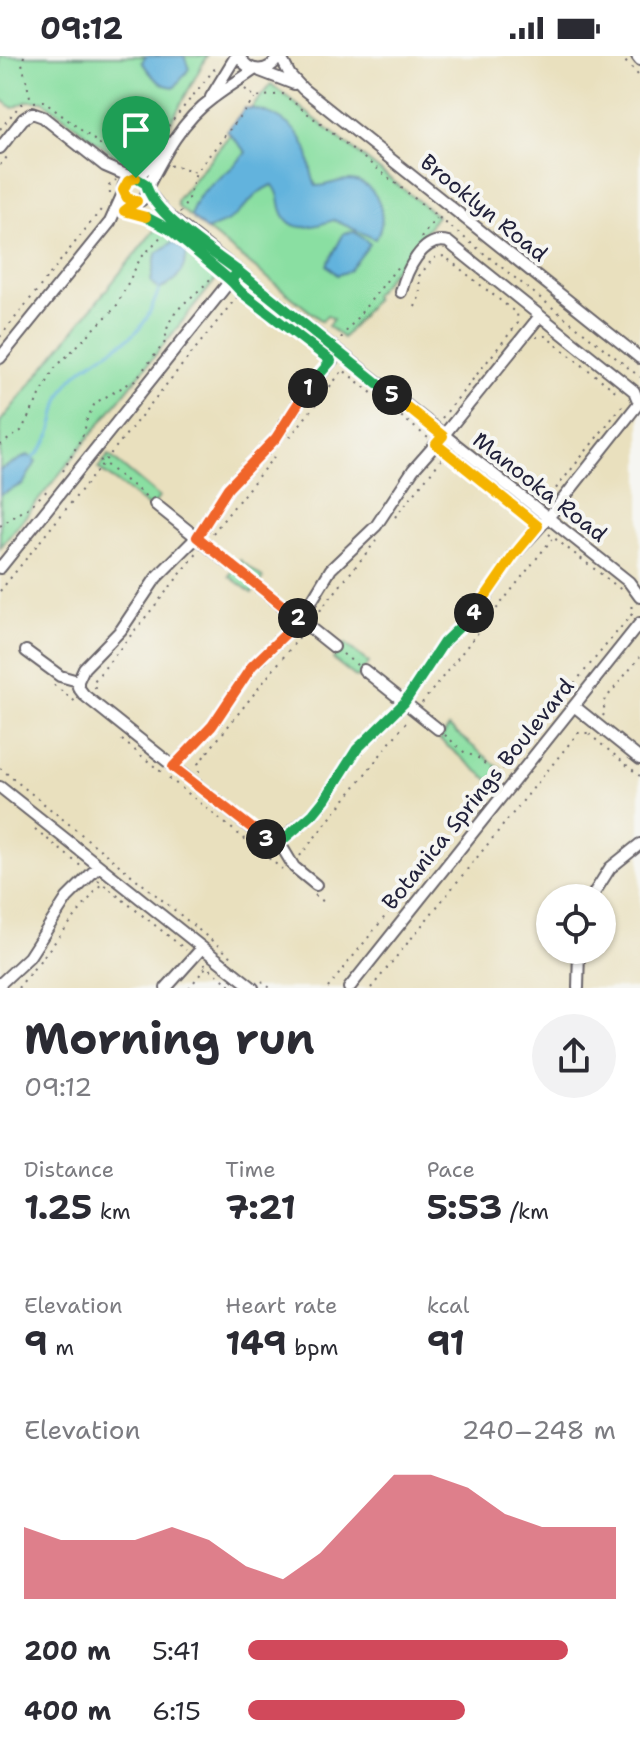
<!DOCTYPE html>
<meta charset="utf-8">
<style>
body{margin:0;font-family:"Shantell Sans",sans-serif;background:#f2f2f3;color:#2b2b33;height:100vh;display:flex;flex-direction:column;font-size:30px;white-space:nowrap}
*{box-sizing:border-box;margin:0}
p{font-size:26px;color:#7c7c81}
.icon{flex:none;width:44px;height:44px;fill:none;stroke:currentColor;stroke-width:2;stroke-linecap:round;stroke-linejoin:round}
.map{position:relative;height:932px;overflow:hidden}
.details{display:flex;flex-direction:column;background:#fff;flex:1}
.details>*{flex:none}
.tools{position:absolute;left:536px;top:828px;display:grid;gap:16px}
.tools a{display:grid;place-items:center;width:80px;height:80px;border-radius:50%;background:#fff;box-shadow:0 2px 6px #0004;font-size:40px}
.pin{position:absolute;display:grid;place-items:center;width:68px;height:68px;color:#fff;margin:-82px -34px;border-radius:50% 50% 50% 0;rotate:-45deg;box-shadow:0 0 8px #0007}
.pin .icon{rotate:45deg}
.km{position:absolute;width:40px;height:40px;margin:-20px;border-radius:50%;background:#222;color:#fff;font-size:22px;line-height:40px;text-align:center}
.round{display:grid;place-items:center;flex:none;width:84px;height:84px;border-radius:42px;background:#f2f2f3}
.head{display:flex;align-items:center;justify-content:space-between;height:136px;padding:0 24px}
h1{font-size:44px;font-weight:700;line-height:60px}
.metrics{display:grid;grid-template-columns:repeat(3,1fr);gap:12px;height:136px;padding:8px 24px}
.metrics div{display:grid;align-content:center}
.metrics b{font-size:34px;font-weight:700}
.metrics small{font-size:22px;font-weight:400}
.metrics p{font-size:22px}
.chart{height:224px;padding:16px 24px}
.chart p{display:flex;justify-content:space-between}
.chart svg{width:100%;height:144px;margin-top:8px;fill:#d1495b;opacity:.7}
ul{padding:0 24px;list-style:none;font-size:26px}
li{display:grid;grid-template-columns:128px 96px 1fr;align-items:center;height:60px}
li i{height:20px;border-radius:10px;background:#d1495b}
.status{display:flex;justify-content:space-between;align-items:center;height:56px;padding:0 40px;background:#fff;direction:ltr}
.status svg{height:22px;fill:currentColor}
.map>svg:first-child{display:block}
</style>
<div class="status"><b>09:12</b><svg viewBox="0 0 49 12"><path d="M0 12V9h3v3zM5 12V6h3v6zM10 12V3h3v9zM15 12V0h3v12zM26 1h20v11H26zM47 4h2v5h-2z"/></svg></div>
<div class="map">
<svg width="640" height="932" viewBox="0 0 640 932">
<rect width="100%" height="100%" fill="#f6f6f2"/>
<filter id="ink" filterUnits="userSpaceOnUse"><feTurbulence type="fractalNoise" baseFrequency=".0125" numOctaves="2"/><feDisplacementMap in="SourceGraphic" scale="16" xChannelSelector="R" yChannelSelector="G"/><feConvolveMatrix kernelMatrix="1 2 1 2 8 2 1 2 1" color-interpolation-filters="sRGB"/></filter>
<filter id="wash" filterUnits="userSpaceOnUse"><feTurbulence type="fractalNoise" baseFrequency=".006" numOctaves="4" result="noise"/><feDisplacementMap in="SourceGraphic" scale="32" xChannelSelector="R" yChannelSelector="G"/><feGaussianBlur stdDeviation="1.8" result="paint"/><feColorMatrix in="noise" values="0 0 0 0 0 0 0 0 0 0 0 0 0 0 0 0 0 1.4 0 .05"/><feComposite in="paint" operator="in"/></filter>
<g filter="url(#wash)">
<rect width="100%" height="100%" fill="#e9e0be"/>
<path fill="#8adfa2" stroke="#56806e" stroke-width="2" d="M0,0H207L149,106L127,109L43,45H28L13,52L0,42Z
M271,28L437,160L373,240L375,243L343,282L328,270L333,263L327,259L322,265L178,151L177,144Z
M162,171L217,214L218,221L0,492V366L156,172Z
M109,399L159,441L151,453L98,412Z
M240,504L263,522L252,537L229,520Z
M345,588L369,607L357,622L333,603Z
M449,671L501,713L490,725L440,684Z"/>
<path fill="#62b3dd" stroke="#426a8c" stroke-width="2" d="M146,0H184L189,13L175,31C158,30 151,19 142,6Z
M245,52C269,53 298,69 306,92C311,105 310,118 316,130C328,130 337,124 349,124C377,124 391,162 375,183L334,164C314,171 289,180 281,152C279,142 279,137 273,129C255,134 246,153 231,163C224,168 215,171 206,174L191,161C194,131 229,122 246,96L227,75Z
M355,176L370,188L349,215L337,219L327,209L344,177Z
M173,186L187,196C185,215 176,226 159,234L151,226L156,198Z
M28,399L36,406L23,428L0,439V414Z"/>
<g fill="none" stroke-linecap="round" stroke-linejoin="round">
<path stroke="#62b3dd" stroke-width="3" d="M32,403C62,376 49,356 66,331C82,305 113,297 135,277C147,266 153,249 159,234"/>
</g>
</g>
<g filter="url(#ink)">
<g fill="none" stroke-linecap="round" stroke-linejoin="round">
<defs>
<path id="minor" d="M239,0C249,18 269,18 279,0
M280,0L290,19L303,33L640,302
M637,0L640,4
M260,15L294,28
M211,41L236,0
M0,92L23,63L32,57L43,61L105,110L133,122
M136,122L161,99
M123 134a12 12 0 1 1 24 0a12 12 0 1 1-24 0Z
M147,132C164,99 182,64 213,42C226,32 241,23 254,14
M147,134L165,157L629,526L640,541
M339,296L304,338L276,382L228,432L197,481L156,522L121,574L84,612L78,625V631L84,639L252,773L264,782L279,786L313,758L326,742L357,693L404,647L444,586L476,555L514,499L548,462L639,347L634,335L448,186C422,179 406,216 401,236
M0,302L110,166L124,135
M155,448L230,508
M0,512L238,215
M259,531L334,591
M26,595L60,620L78,625
M364,614L438,673
M574,650L640,703
M173,711L212,670L252,610L300,564L331,513L376,470L413,414L443,380L540,260
M0,731L253,932
M279,786L294,811L316,829
M591,842L610,812L640,788
M0,928L29,901L67,842L99,810
M166,932L202,892
M349,932L640,567
M578,932L579,894"/>
</defs>
<use href="#minor" stroke="#686469" stroke-width="14"/>
<path stroke="#686469" stroke-width="2" stroke-dasharray="2 6" stroke-linecap="butt" d="M24,0L22,7L31,45
M620,0L640,21
M245,33L255,41L283,38L640,321
M34,46L43,45L123,106
M0,73L21,48L28,47
M148,95L217,10
M0,109L7,101
M170,110L173,109L196,116L255,42
M110,138L109,130L116,124
M125,156L157,165
M180,157L187,146L196,116
M421,182L436,162
M434,202L444,200L516,257
M242,236L322,298
M415,251L420,239L419,220L432,204
M0,281L104,150
M536,281L545,280L618,337
M341,282L399,209
M442,362L518,267L517,257
M290,381L343,314L428,382
M0,389L21,375L54,313L116,251L140,203L168,173
M443,393L531,464
M100,404L148,442
M63,415L84,377L87,363L95,347L135,324L166,285C164,250 205,239 217,212
M546,445L622,350
M395,461L446,398
M0,470L29,451L50,432
M213,477L276,398
M549,478L623,535
M239,514L252,526
M0,535L241,236
M315,561L376,485
M343,598L357,609
M54,629L77,647
M95,632L94,625L199,495
M422,647L552,483
M603,660L605,656L603,646L640,601
M589,678L640,720
M445,679L464,696L480,703L502,725
M122,684L164,718
M0,712L232,901
M199,716L198,708L301,579
M169,722L282,813
M35,773L83,812
M300,800L408,664
M98,824L186,894
M315,839L324,846
M39,906L102,827
M204,908L234,932
M262,925L270,932
M18,932L35,911
M189,932L206,911
M328,932L497,720L632,558L631,545
M371,932L578,677H588"/>
<use href="#minor" stroke="#fff" stroke-width="10"/>
</g>
</g>
<g fill="none" stroke-linecap="round" stroke-linejoin="round" filter="url(#ink)">
<defs>
<path id="split-1" d="M136,122L146,128C153,159 213,196 238,215L231,225L241,236L331,305L308,332"/>
<path id="split-2" d="M298,562L197,481L228,432L276,382L308,332"/>
<path id="split-3" d="M266,783L173,711L212,670L252,610L300,564L298,562"/>
<path id="split-4" d="M266,783L279,786L284,783L313,758L326,742L357,693L404,647L444,586L474,557"/>
<path id="split-5" d="M392,339L443,380L436,388L538,470L514,499L474,557"/>
<path id="split-6" d="M146,161L169,173L231,225L238,215L392,339"/>
<path id="split-7" d="M136,122L128,125L123,134L127,142L137,145L124,155L146,161"/>
</defs>
<use href="#split-1" stroke="#fff" stroke-width="16"/>
<use href="#split-2" stroke="#fff" stroke-width="16"/>
<use href="#split-3" stroke="#fff" stroke-width="16"/>
<use href="#split-4" stroke="#fff" stroke-width="16"/>
<use href="#split-5" stroke="#fff" stroke-width="16"/>
<use href="#split-6" stroke="#fff" stroke-width="16"/>
<use href="#split-7" stroke="#fff" stroke-width="16"/>
<use href="#split-1" stroke="#22a559" stroke-width="10"/>
<use href="#split-2" stroke="#f0652b" stroke-width="10"/>
<use href="#split-3" stroke="#f0652b" stroke-width="10"/>
<use href="#split-4" stroke="#22a559" stroke-width="10"/>
<use href="#split-5" stroke="#f5b400" stroke-width="10"/>
<use href="#split-6" stroke="#22a559" stroke-width="10"/>
<use href="#split-7" stroke="#f5b400" stroke-width="10"/>
</g>
<g text-anchor="middle" dominant-baseline="central" stroke-width="8" stroke-linejoin="round" paint-order="stroke">
<g font-size="22" fill="#22223b" stroke="#f6f6f2">
<text transform="translate(484 152) rotate(39)">Brooklyn Road</text>
<text transform="translate(540 431) rotate(38)">Manooka Road</text>
<text transform="translate(478 738) rotate(-51)">Botanica Springs Boulevard</text>
</g>
</g>
</svg>
<div class="tools">
<a><svg class="icon" aria-label="locate" viewBox="0 0 24 24"><circle cx="12" cy="12" r="6"/><path d="M12 2v4M12 18v4M2 12h4M18 12h4"/></svg></a>
</div>
<div class="pin" style="left:136px;top:122px;background:#1e9e55"><svg class="icon" aria-label="arrive" viewBox="0 0 24 24"><path d="M6 21V4h12l-3 4 3 4H6"/></svg></div>
<b class="km" style="left:308px;top:332px">1</b>
<b class="km" style="left:298px;top:562px">2</b>
<b class="km" style="left:266px;top:783px">3</b>
<b class="km" style="left:474px;top:557px">4</b>
<b class="km" style="left:392px;top:339px">5</b>
</div>
<section class="details">
<div class="head"><div><h1>Morning run</h1><p>09:12</p></div><a class="round"><svg class="icon" aria-label="share" viewBox="0 0 24 24"><path d="M12 15V3M7 8l5-5 5 5M5 13v7h14v-7"/></svg></a></div>
<div class="metrics">
<div><p>Distance</p><b>1.25<small> km</small></b></div>
<div><p>Time</p><b>7:21</b></div>
<div><p>Pace</p><b>5:53<small> /km</small></b></div>
</div>
<div class="metrics">
<div><p>Elevation</p><b>9<small> m</small></b></div>
<div><p>Heart rate</p><b>149<small> bpm</small></b></div>
<div><p>kcal</p><b>91</b></div>
</div>
<div class="chart"><p><span>Elevation</span>240–248 m</p>
<svg viewBox="0 0 160 44" preserveAspectRatio="none"><path d="M0 44V22L10 26L20 26L30 26L40 22L50 26L60 34L70 38L80 30L90 18L100 6L110 6L120 10L130 18L140 22L150 22L160 22V44z"/></svg>
</div>
<ul>
<li><b>200 m</b>5:41<i style="width:87%"></i></li>
<li><b>400 m</b>6:15<i style="width:59%"></i></li>
</ul>
</section>
